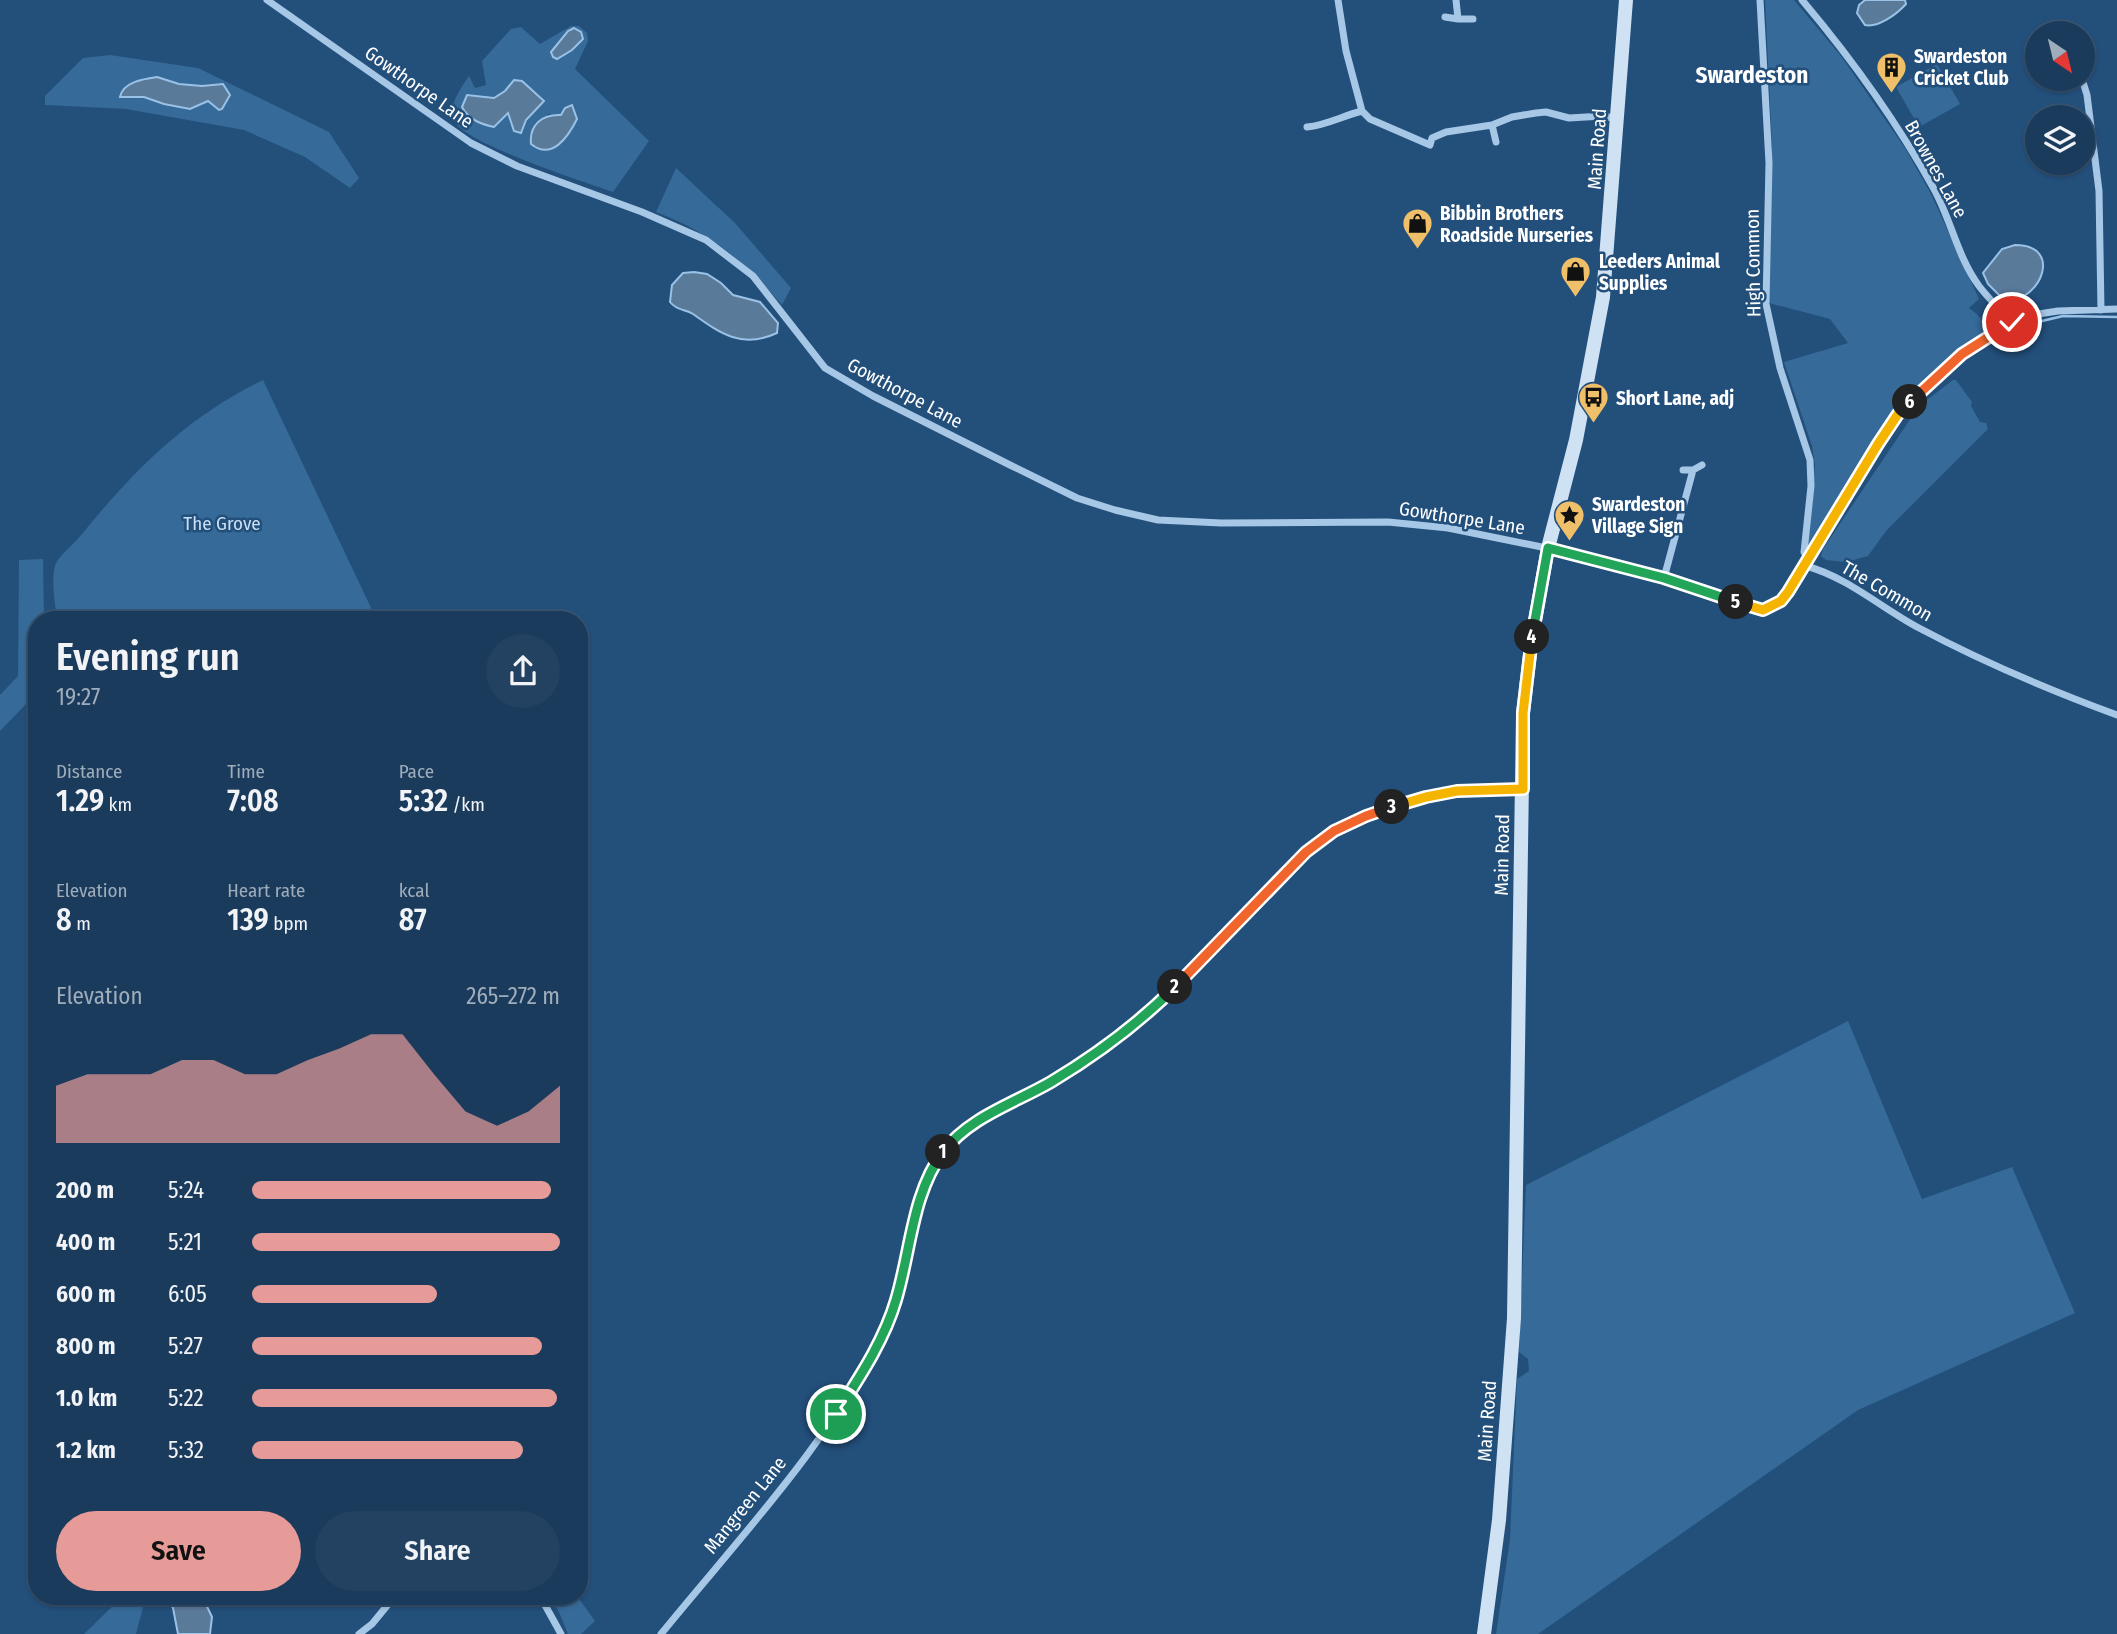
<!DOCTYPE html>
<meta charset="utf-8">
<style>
body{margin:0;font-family:"Fira Sans Condensed",sans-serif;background:#234262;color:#f1f3f6;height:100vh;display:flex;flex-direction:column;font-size:26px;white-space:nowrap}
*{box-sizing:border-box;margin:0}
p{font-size:23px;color:#9fadbb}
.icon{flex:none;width:38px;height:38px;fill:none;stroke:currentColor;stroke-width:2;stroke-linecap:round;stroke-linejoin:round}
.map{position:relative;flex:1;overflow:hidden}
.panel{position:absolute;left:28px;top:611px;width:560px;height:994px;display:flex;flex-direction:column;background:#1a3b5c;border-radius:28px;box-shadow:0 2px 5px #0004,0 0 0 2px #385572}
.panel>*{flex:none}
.needle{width:46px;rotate:145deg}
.tools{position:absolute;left:2025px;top:21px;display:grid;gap:14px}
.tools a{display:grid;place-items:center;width:70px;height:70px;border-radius:50%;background:#1a3b5c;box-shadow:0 2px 5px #0004,0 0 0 2px #385572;font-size:35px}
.pin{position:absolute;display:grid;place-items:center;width:60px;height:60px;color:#fff;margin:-30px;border:4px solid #fff;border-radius:50%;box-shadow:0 2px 7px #0007}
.km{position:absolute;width:35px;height:35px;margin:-18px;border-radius:50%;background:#222;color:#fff;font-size:19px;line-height:35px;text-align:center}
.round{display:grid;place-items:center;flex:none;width:74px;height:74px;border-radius:37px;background:#234262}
.headline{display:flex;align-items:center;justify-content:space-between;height:119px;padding:0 28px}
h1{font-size:38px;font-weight:600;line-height:52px}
.stats{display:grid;grid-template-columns:repeat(3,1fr);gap:10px;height:119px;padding:7px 28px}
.stats div{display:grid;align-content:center}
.stats b{font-size:30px;font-weight:600}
.stats small{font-size:19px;font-weight:400}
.stats p{font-size:19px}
.chart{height:196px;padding:14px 28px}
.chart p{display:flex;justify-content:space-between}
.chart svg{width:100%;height:126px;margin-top:7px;fill:#e69b98;opacity:.7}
.primary-button{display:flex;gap:14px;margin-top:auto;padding:14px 28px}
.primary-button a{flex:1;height:80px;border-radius:42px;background:#e69b98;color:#111;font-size:28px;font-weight:600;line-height:80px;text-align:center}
.primary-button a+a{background:#234262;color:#f1f3f6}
ul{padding:0 28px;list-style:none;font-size:23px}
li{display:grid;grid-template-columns:112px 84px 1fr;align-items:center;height:52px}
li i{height:18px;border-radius:9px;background:#e69b98}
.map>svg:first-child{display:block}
</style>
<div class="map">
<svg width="2117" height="1634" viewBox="0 0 2117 1634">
<rect width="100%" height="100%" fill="#234f7b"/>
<path fill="#366a98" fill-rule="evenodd" d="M1765,0H1794L1841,56L1905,148L1931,194L1979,299L1969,308C1980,316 1986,321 1983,334L1960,351L1894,413L1871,445L1809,551L1807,548L1815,465L1812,446L1784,362L1848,343L1830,319L1769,303L1772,146Z
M571,26H579L587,33L588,41L575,69L649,141L613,192C584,182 466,144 454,121C447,106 461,88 469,76L475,88L486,85L482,61L511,29L521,27L540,44ZM514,81H522L544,101L526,120L523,131L510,124L508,113L494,127L467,95L494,98L505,91ZM549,114L577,119L571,131L555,148L530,135L535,123Z
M110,55L198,68L329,132L359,178L350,188L305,157L244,130L126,109L45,105V96L83,58Z
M1937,64L1960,104L1919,127L1896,87Z
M676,168L735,223L791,288L782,305C745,262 710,232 656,212Z
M263,380L373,612L357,620L57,619C55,603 51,582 55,566C58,556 75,543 82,534C135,469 187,417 263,380Z
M1953,380H1956L1972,402L1971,406L1980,422L1986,423L1988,429L1886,531L1868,556L1846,562L1826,560L1821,556L1823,549L1919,406Z
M43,559L44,619L37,620V685L28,702L0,731V695L18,676L19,560Z
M1848,1021L1922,1199L2012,1167L2075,1313L1858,1410L1538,1634H1496L1510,1539L1517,1379L1529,1371L1528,1359L1519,1352L1526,1185Z
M123,1596H146L136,1634H84Z
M549,1596H577L595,1621L581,1634H568L559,1612Z"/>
<path fill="#5a7a9a" stroke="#9ac2e6" stroke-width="2" d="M1865,0H1905L1906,4C1897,14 1878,28 1865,25L1857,13L1859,5Z
M574,28L581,32L583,39L572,50L557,59L553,57L551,52L568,31Z
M157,77L179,84L202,86L223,84L230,95L222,109L219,110L208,101L190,109L164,104L144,97H120C123,82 143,79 157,77Z
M514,80L522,81L544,101L526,120L521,133L514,131L508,113L494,127C481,124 469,120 462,107L467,95L494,98L505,91Z
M572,105L577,119C568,137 552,161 531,144C529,125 542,114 561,115L565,108Z
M2015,245C2064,245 2041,302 2005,301L1988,284L1983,273L2002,249Z
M694,272L707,274L721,283L733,295L760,302L778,323L777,333C742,349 721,334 693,314C685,309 677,311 670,302L672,285L683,273Z
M167,1596H202L212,1617L210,1634H178L173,1608Z"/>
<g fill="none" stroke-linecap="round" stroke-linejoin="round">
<path stroke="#9ac2e6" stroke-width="2.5" d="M2021,326L2063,316L2117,317"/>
<path stroke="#a6c7e5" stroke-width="7" d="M267,0L471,143L517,166L642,212L706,240L753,276L825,368L873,396L1010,465L1077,498L1115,510L1158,520L1221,523L1388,522L1448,528L1576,554L1664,578L1763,610L1781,601L1789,592L1878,444L1898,414L1962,354L2012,322L2026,316L2058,311L2117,309
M1338,0L1346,51L1362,111L1370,119L1430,145L1432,138L1446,132L1492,125L1512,117L1536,113L1546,112L1569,118L1603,116L1618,119
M1456,0L1458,19H1473
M1760,0L1769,163L1766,304L1780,368L1810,460L1811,486L1804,552L1808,560
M1802,0C1851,58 1897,122 1934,189C1951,220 1958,258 1979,286C1989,299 2001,311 2012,322
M1445,17L1458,19
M2082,79L2087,95L2099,191L2101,310
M1492,125L1496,142
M1307,127C1327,125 1342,116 1362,111
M1693,470L1702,465
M1806,566C1847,577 1883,609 1919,628C1983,662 2049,690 2117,715
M1664,578L1693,470H1683
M540,1596L561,1634
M359,1634L372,1624L395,1596
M661,1634C739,1538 829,1444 884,1331C909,1279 906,1208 937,1161C957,1129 991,1114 1023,1097C1053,1081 1083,1064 1110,1044C1161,1006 1206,958 1249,912C1276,883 1302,848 1337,830C1374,811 1417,795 1458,791C1480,789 1501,792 1522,790"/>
<path stroke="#cfe2f4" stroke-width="14" d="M1484,1634L1499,1520L1514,1318L1523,713L1532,638L1548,548L1576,440L1603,297L1626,0"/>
</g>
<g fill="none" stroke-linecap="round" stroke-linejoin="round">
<defs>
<path id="split-1" d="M836,1414C859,1378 884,1341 896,1300C911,1250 912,1194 943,1152"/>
<path id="split-2" d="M943,1152C969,1117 1015,1103 1051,1082C1096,1055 1138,1024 1175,987"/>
<path id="split-3" d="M1175,987L1306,852L1334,831L1366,816L1392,807"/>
<path id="split-4" d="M1392,807L1426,797L1457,791L1523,789V713L1532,637"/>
<path id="split-5" d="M1532,637L1548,548L1664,578L1736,602"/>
<path id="split-6" d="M1736,602L1763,610L1781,601L1788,592L1878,444L1898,414L1910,402"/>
<path id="split-7" d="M1910,402L1962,354L2012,322"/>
</defs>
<use href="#split-1" stroke="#fff" stroke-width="14"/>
<use href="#split-2" stroke="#fff" stroke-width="14"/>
<use href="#split-3" stroke="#fff" stroke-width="14"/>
<use href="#split-4" stroke="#fff" stroke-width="14"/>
<use href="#split-5" stroke="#fff" stroke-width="14"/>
<use href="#split-6" stroke="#fff" stroke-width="14"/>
<use href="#split-7" stroke="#fff" stroke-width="14"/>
<use href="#split-1" stroke="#22a559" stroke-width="9"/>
<use href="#split-2" stroke="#22a559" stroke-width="9"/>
<use href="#split-3" stroke="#f0652b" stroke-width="9"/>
<use href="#split-4" stroke="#f5b400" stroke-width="9"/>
<use href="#split-5" stroke="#22a559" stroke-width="9"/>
<use href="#split-6" stroke="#f5b400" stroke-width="9"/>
<use href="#split-7" stroke="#f0652b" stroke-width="9"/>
</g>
<defs>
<symbol id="building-pin" viewBox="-11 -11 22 30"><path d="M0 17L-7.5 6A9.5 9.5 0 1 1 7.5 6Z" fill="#f0bf69" stroke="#234f7b"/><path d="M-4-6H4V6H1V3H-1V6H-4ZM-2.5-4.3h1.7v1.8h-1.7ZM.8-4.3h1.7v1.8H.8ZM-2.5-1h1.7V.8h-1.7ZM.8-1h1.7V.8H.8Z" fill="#111"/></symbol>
<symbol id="shop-pin" viewBox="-11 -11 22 30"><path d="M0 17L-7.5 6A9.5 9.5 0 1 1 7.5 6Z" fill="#f0bf69" stroke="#234f7b"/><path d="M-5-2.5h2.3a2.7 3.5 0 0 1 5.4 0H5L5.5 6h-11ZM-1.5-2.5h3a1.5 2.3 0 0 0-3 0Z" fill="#111"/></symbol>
<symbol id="bus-pin" viewBox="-11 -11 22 30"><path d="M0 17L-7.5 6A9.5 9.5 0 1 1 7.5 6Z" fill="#f0bf69" stroke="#234f7b"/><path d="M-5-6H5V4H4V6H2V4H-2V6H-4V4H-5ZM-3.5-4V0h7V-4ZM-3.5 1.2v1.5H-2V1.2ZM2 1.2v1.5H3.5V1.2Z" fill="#111"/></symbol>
<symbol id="sight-pin" viewBox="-11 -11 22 30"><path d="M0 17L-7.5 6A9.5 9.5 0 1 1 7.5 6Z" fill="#f0bf69" stroke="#234f7b"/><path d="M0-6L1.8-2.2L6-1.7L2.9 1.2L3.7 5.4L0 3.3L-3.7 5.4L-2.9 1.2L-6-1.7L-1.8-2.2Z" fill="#111"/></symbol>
</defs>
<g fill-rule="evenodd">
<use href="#building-pin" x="1874" y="50" width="35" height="47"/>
<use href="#shop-pin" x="1400" y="206" width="35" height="47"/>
<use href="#shop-pin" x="1558" y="254" width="35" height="47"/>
<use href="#bus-pin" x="1576" y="380" width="35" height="47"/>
<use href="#sight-pin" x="1552" y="498" width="35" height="47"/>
</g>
<g text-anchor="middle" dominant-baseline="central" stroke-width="5" stroke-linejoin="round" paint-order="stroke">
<g font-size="19" font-weight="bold" fill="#fff" stroke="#234f7b" text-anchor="start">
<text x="1914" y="56">Swardeston<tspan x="1914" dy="22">Cricket Club</tspan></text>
<text x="1440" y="213">Bibbin Brothers<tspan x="1440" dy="22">Roadside Nurseries</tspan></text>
<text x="1599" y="261">Leeders Animal<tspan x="1599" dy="22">Supplies</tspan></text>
<text x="1616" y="398">Short Lane, adj</text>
<text x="1592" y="504">Swardeston<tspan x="1592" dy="22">Village Sign</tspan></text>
</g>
<g font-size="19" fill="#fff" stroke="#234f7b">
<text transform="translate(419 87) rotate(35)">Gowthorpe Lane</text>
<text transform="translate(1597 149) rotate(-86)">Main Road</text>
<text transform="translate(1936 169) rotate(61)">Brownes Lane</text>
<text transform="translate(1753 263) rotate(-91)">High Common</text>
<text transform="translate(905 393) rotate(28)">Gowthorpe Lane</text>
<text transform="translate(1462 518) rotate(9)">Gowthorpe Lane</text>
<text transform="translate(1887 591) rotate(30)">The Common</text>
<text transform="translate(1502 855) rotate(-89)">Main Road</text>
<text transform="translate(1487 1421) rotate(-86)">Main Road</text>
<text transform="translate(745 1505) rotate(-51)">Mangreen Lane</text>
</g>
<g font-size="19" fill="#c8dff4" stroke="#234f7b">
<text x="222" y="523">The Grove</text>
</g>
<g font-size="23" font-weight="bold" fill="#fff" stroke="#234f7b">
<text x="1752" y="75">Swardeston</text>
</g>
</g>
</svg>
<div class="tools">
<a><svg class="needle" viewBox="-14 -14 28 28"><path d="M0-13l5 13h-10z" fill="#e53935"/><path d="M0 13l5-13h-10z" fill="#9fadbb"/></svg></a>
<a><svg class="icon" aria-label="layers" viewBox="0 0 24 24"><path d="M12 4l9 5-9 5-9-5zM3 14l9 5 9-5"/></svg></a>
</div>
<div class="pin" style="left:836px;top:1414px;background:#1e9e55"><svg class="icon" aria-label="arrive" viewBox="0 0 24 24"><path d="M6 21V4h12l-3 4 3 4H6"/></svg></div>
<div class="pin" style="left:2012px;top:322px;background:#d93025"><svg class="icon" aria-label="check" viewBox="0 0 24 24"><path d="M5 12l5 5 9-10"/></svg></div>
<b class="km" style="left:943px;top:1152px">1</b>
<b class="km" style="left:1175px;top:987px">2</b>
<b class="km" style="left:1392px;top:807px">3</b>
<b class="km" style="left:1532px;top:637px">4</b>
<b class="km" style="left:1736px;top:602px">5</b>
<b class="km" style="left:1910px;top:402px">6</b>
<section class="panel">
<div class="headline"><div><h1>Evening run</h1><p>19:27</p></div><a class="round"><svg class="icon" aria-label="share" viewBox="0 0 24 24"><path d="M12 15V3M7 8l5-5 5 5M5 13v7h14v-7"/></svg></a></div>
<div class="stats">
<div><p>Distance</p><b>1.29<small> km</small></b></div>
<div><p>Time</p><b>7:08</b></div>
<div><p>Pace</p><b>5:32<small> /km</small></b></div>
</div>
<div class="stats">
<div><p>Elevation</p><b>8<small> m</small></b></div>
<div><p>Heart rate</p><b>139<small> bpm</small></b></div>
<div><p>kcal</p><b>87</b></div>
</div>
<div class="chart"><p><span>Elevation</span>265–272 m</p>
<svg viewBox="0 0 160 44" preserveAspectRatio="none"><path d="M0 44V24L10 20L20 20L30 20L40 15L50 15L60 20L70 20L80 15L90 11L100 6L110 6L120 20L130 33L140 38L150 33L160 24V44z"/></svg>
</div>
<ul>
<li><b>200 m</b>5:24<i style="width:97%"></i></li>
<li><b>400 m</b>5:21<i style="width:100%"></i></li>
<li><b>600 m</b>6:05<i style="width:60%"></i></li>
<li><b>800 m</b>5:27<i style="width:94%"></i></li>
<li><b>1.0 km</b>5:22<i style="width:99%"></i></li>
<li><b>1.2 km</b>5:32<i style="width:88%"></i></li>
</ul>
<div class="primary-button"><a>Save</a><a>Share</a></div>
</section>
</div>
